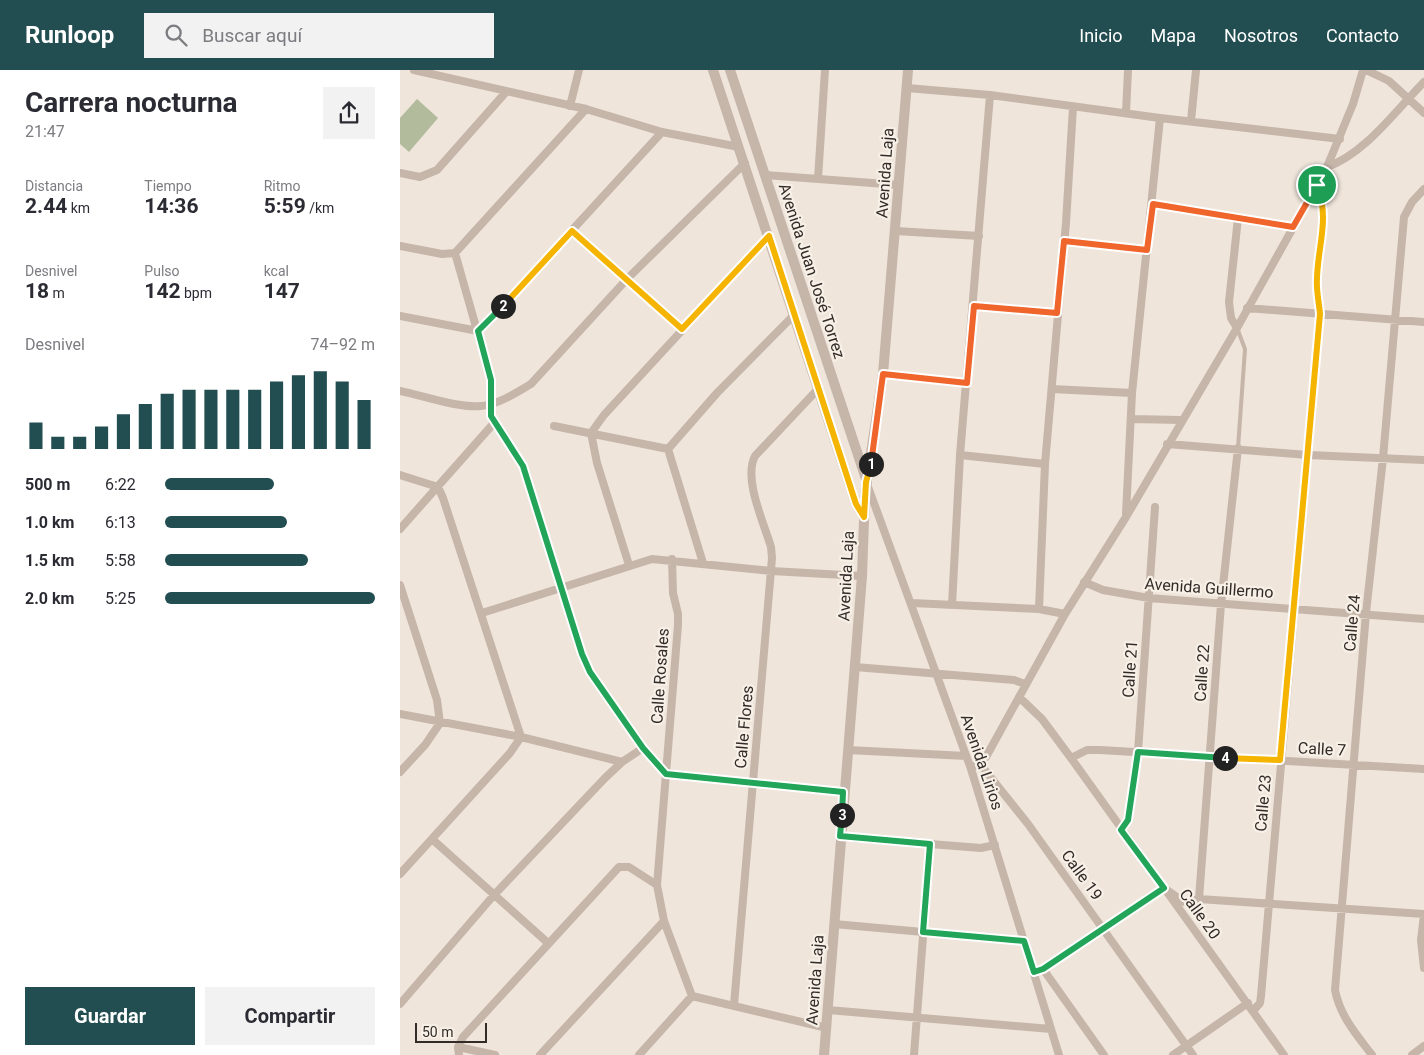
<!DOCTYPE html>
<html lang="es">
<meta charset="utf-8">
<style>
body{margin:0;font-family:Roboto,sans-serif;background:#f2f2f3;color:#2b2b33;height:100vh;display:flex;flex-direction:column;font-size:19px;white-space:nowrap}
*{box-sizing:border-box;margin:0}
p{font-size:16px;color:#7c7c81}
.icon{flex:none;width:28px;height:28px;fill:none;stroke:currentColor;stroke-width:2;stroke-linecap:round;stroke-linejoin:round}
.map{position:relative;flex:1;overflow:hidden}
.sheet{display:flex;flex-direction:column;background:#fff;width:400px}
.sheet>*{flex:none}
.scale{position:absolute;left:15px;bottom:12px;width:72px;box-sizing:border-box;padding-left:5px;border:2px solid #332b28;border-top:0;font-size:14px;line-height:18px;white-space:nowrap;color:#332b28;-webkit-text-stroke:4px #f7f0e7;paint-order:stroke}
.pin{position:absolute;display:grid;place-items:center;width:42px;height:42px;color:#fff;margin:-21px;border:2px solid #fff;border-radius:50%;box-shadow:0 1px 5px #0007}
.km{position:absolute;width:25px;height:25px;margin:-12px;border-radius:50%;background:#222;color:#fff;font-size:14px;line-height:25px;text-align:center}
.round{display:grid;place-items:center;flex:none;width:52px;height:52px;border-radius:0px;background:#f2f2f3}
.headline{display:flex;align-items:center;justify-content:space-between;height:85px;padding:0 25px}
h1{font-size:28px;font-weight:700;line-height:38px}
.stats{display:grid;grid-template-columns:repeat(3,1fr);gap:8px;height:85px;padding:5px 25px}
.stats div{display:grid;align-content:center}
.stats b{font-size:21px;font-weight:700}
.stats small{font-size:14px;font-weight:400}
.stats p{font-size:14px}
.chart{height:140px;padding:10px 25px}
.chart p{display:flex;justify-content:space-between}
.chart svg{width:100%;height:90px;margin-top:5px;stroke:#224e51;stroke-width:6}
.action{display:flex;gap:10px;margin-top:auto;padding:10px 25px}
.action a{flex:1;height:58px;border-radius:0px;background:#224e51;color:#fff;font-size:20px;font-weight:700;line-height:58px;text-align:center}
.action a+a{background:#f2f2f3;color:#2b2b33}
ul{padding:0 25px;list-style:none;font-size:16px}
li{display:grid;grid-template-columns:80px 60px 1fr;align-items:center;height:38px}
li i{height:12px;border-radius:6px;background:#224e51}
header{display:flex;align-items:center;gap:30px;box-sizing:border-box;height:70px;padding:0 25px;background:#224e51;color:#fff}
header strong{font-size:24px}
nav{display:flex;gap:28px;margin-inline-start:auto;font-size:18px}
.search{width:350px;height:45px;background:#f2f2f3;display:flex;align-items:center;gap:12px;box-sizing:border-box;padding:0 18px;border-radius:0px;color:#7c7c81;font-size:19px}
main{display:flex;flex:1;min-height:0}
.map>svg:first-child{display:block}
</style>
<header>
<strong>Runloop</strong>
<div class="search"><svg class="icon" aria-label="search" viewBox="0 0 24 24"><circle cx="10" cy="10" r="6"/><path d="M15 15l6 6"/></svg>Buscar aquí</div>
<nav><a>Inicio</a><a>Mapa</a><a>Nosotros</a><a>Contacto</a></nav>
</header>
<main>
<section class="sheet">
<div class="headline"><div><h1>Carrera nocturna</h1><p>21:47</p></div><a class="round"><svg class="icon" aria-label="share" viewBox="0 0 24 24"><path d="M12 15V3M7 8l5-5 5 5M5 13v7h14v-7"/></svg></a></div>
<div class="stats">
<div><p>Distancia</p><b>2.44<small> km</small></b></div>
<div><p>Tiempo</p><b>14:36</b></div>
<div><p>Ritmo</p><b>5:59<small> /km</small></b></div>
</div>
<div class="stats">
<div><p>Desnivel</p><b>18<small> m</small></b></div>
<div><p>Pulso</p><b>142<small> bpm</small></b></div>
<div><p>kcal</p><b>147</b></div>
</div>
<div class="chart"><p><span>Desnivel</span>74–92 m</p>
<svg viewBox="0 0 160 44" preserveAspectRatio="none"><path d="M5 44V31M15 44V38M25 44V38M35 44V33M45 44V27M55 44V22M65 44V17M75 44V15M85 44V15M95 44V15M105 44V15M115 44V11M125 44V8M135 44V6M145 44V11M155 44V20"/></svg>
</div>
<ul>
<li><b>500 m</b>6:22<i style="width:52%"></i></li>
<li><b>1.0 km</b>6:13<i style="width:58%"></i></li>
<li><b>1.5 km</b>5:58<i style="width:68%"></i></li>
<li><b>2.0 km</b>5:25<i style="width:100%"></i></li>
</ul>
<div class="action"><a>Guardar</a><a>Compartir</a></div>
</section>
<div class="map">
<svg width="1024" height="985" viewBox="0 0 1024 985">
<rect width="100%" height="100%" fill="#efe5db"/>
<path fill="#b2bc9d" d="M17,29L38,48L9,82L0,74V48Z"/>
<g fill="none" stroke-linecap="round" stroke-linejoin="round">
<path stroke="#c6b5a9" stroke-width="4" d="M917,115C930,148 918,174 917,208C916,220 919,232 920,243
M837,258L845,279L838,378"/>
<path stroke="#c6b5a9" stroke-width="8" d="M14,0L186,39L262,62L339,77
M966,0L989,11L1024,43
M507,18L590,25L760,48L940,69
M170,36L179,0
M726,43L728,0
M791,51L796,0
M927,97C965,84 996,40 1024,12
M0,103L20,107L37,100L106,22
M365,105L499,115
M418,109L425,0
M753,134L893,157
M172,161L282,259
M496,161L579,166
M664,171L747,180
M0,176L42,184L55,183L186,39
M55,183L91,310V346L123,397L182,584L190,602L243,678L267,704L443,722
M574,236L657,243
M847,238L1024,252
M0,246L78,261L87,253L262,62
M837,258L831,248L829,232L838,148
M483,304L567,313
M652,319L732,323
M0,321C24,326 57,338 81,336C97,335 118,322 131,314L227,209L345,93
M731,349L781,350
M154,356L268,379
M767,374L908,385L1024,390
M560,385L645,394
M0,405L38,417L43,428L121,667
M467,414L571,699L659,985
M726,444L732,323L760,48
M0,459L94,353
M272,489L273,523L278,544V555L257,815L264,851L292,926L427,958
M303,493L268,379L317,323L394,245
M229,495L197,393L191,363L204,345L369,166
M684,512L703,520L749,528L1024,549
M0,515L37,630L40,653L25,675L0,702
M512,533L639,539L665,544
M552,535L560,385L590,25
M639,539L645,394L666,153L673,37
M82,543L252,489L371,501L462,506
M455,597L614,610L625,614
M619,627L642,649L671,688L884,985
M0,644L121,667L222,692
M448,680L566,686
M671,688L687,680H700L1024,699
M580,694L628,754L793,985
M571,699L586,687L665,544L726,447L837,258L927,97L953,34L963,0
M721,759L728,750L738,682L755,437
M440,767L581,778L595,775
M32,769L148,873
M0,804L110,683L121,667
M799,829L821,534L838,378
M1024,845L1021,870L1024,898
M434,854L624,871
M643,899L704,985
M634,902L643,899L764,818L784,832L799,829L1024,844
M0,934L94,825L205,708L222,692L243,678
M334,935L372,488L371,477C364,453 343,409 355,386L418,319
M428,940L651,959
M853,941L860,933L861,926L920,244
M58,977L95,985
M59,985L58,977L63,967L219,797H229L257,815
M140,985L264,851
M239,985L292,926
M514,985L530,774
M773,985L848,933
M972,985C956,964 940,946 935,920L966,543L983,388L1004,147L1012,132L1024,119
M1012,985L1024,976"/>
<path stroke="#c6b5a9" stroke-width="10" d="M313,0L456,434L464,447
M330,0L467,412
M424,985L462,506L465,423L483,304L508,0"/>
</g>
<g fill="none" stroke-linecap="round" stroke-linejoin="round">
<defs>
<path id="split-1" d="M471,394L483,304L567,313L574,236L657,243L664,171L747,180L753,134L893,157L917,115"/>
<path id="split-2" d="M103,236L172,161L282,259L369,166L456,434L464,447L466,412L471,394"/>
<path id="split-3" d="M103,236L78,261L91,310V346L123,396L182,584L190,602L243,678L266,704L443,722L442,745"/>
<path id="split-4" d="M442,745L440,766L530,774L523,862L624,871L634,902L643,899L764,818L721,760L728,750L738,682L825,688"/>
<path id="split-5" d="M825,688L880,690L920,244C919,232 916,220 917,208C918,174 930,149 917,115"/>
</defs>
<use href="#split-1" stroke="#fff" stroke-width="10"/>
<use href="#split-2" stroke="#fff" stroke-width="10"/>
<use href="#split-3" stroke="#fff" stroke-width="10"/>
<use href="#split-4" stroke="#fff" stroke-width="10"/>
<use href="#split-5" stroke="#fff" stroke-width="10"/>
<use href="#split-1" stroke="#f0652b" stroke-width="6"/>
<use href="#split-2" stroke="#f5b400" stroke-width="6"/>
<use href="#split-3" stroke="#22a559" stroke-width="6"/>
<use href="#split-4" stroke="#22a559" stroke-width="6"/>
<use href="#split-5" stroke="#f5b400" stroke-width="6"/>
</g>
<g text-anchor="middle" dominant-baseline="central" stroke-width="4.5" stroke-linejoin="round" paint-order="stroke">
<g font-size="16" fill="#332b28" stroke="#f7f0e7">
<text transform="translate(485 103) rotate(-86)">Avenida Laja</text>
<text transform="translate(412 201) rotate(72)">Avenida Juan José Torrez</text>
<text transform="translate(446 506) rotate(-87)">Avenida Laja</text>
<text transform="translate(809 518) rotate(4)">Avenida Guillermo</text>
<text transform="translate(952 553) rotate(-85)">Calle 24</text>
<text transform="translate(730 599) rotate(-86)">Calle 21</text>
<text transform="translate(802 603) rotate(-86)">Calle 22</text>
<text transform="translate(260 606) rotate(-86)">Calle Rosales</text>
<text transform="translate(344 657) rotate(-85)">Calle Flores</text>
<text transform="translate(922 679) rotate(3)">Calle 7</text>
<text transform="translate(582 692) rotate(71)">Avenida Lirios</text>
<text transform="translate(863 733) rotate(-85)">Calle 23</text>
<text transform="translate(682 805) rotate(54)">Calle 19</text>
<text transform="translate(800 844) rotate(54)">Calle 20</text>
<text transform="translate(415 910) rotate(-86)">Avenida Laja</text>
</g>
</g>
</svg>
<div class="scale">50 m</div>
<div class="pin" style="left:917px;top:115px;background:#1e9e55"><svg class="icon" aria-label="arrive" viewBox="0 0 24 24"><path d="M6 21V4h12l-3 4 3 4H6"/></svg></div>
<b class="km" style="left:471px;top:394px">1</b>
<b class="km" style="left:103px;top:236px">2</b>
<b class="km" style="left:442px;top:745px">3</b>
<b class="km" style="left:825px;top:688px">4</b>
</div>
</main>
